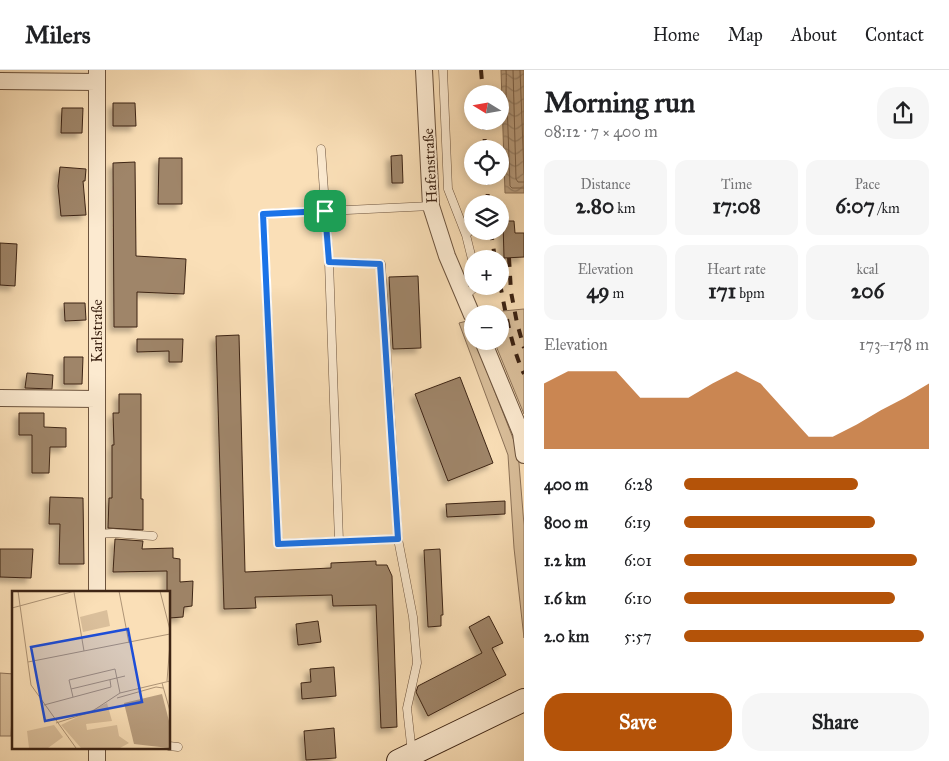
<!DOCTYPE html>
<meta charset="utf-8">
<style>
body{margin:0;font-family:"IM FELL Great Primer",serif;background:#f6f6f6;color:#202124;height:100vh;display:flex;flex-direction:column;font-size:19px;white-space:nowrap}
*{box-sizing:border-box;margin:0}
p{font-size:16px;color:#757577}
.icon{flex:none;width:28px;height:28px;fill:none;stroke:currentColor;stroke-width:2;stroke-linecap:round;stroke-linejoin:round}
.map{position:relative;flex:1;overflow:hidden}
.details{display:flex;flex-direction:column;background:#fff;width:425px}
.details>*{flex:none}
.needle{width:32px;rotate:281deg}
.tools{position:absolute;left:464px;top:15px;display:grid;gap:10px}
.tools a{display:grid;place-items:center;width:45px;height:45px;border-radius:50%;background:#fff;box-shadow:0 2px 8px #0003;font-size:25px}
.pin{position:absolute;display:grid;place-items:center;width:42px;height:42px;color:#fff;margin:-21px;border-radius:10px;box-shadow:0 2px 8px #0006}
.round{display:grid;place-items:center;flex:none;width:52px;height:52px;border-radius:20px;background:#f6f6f6}
.summary{display:flex;align-items:center;justify-content:space-between;height:85px;padding:0 20px}
h1{font-size:28px;font-weight:700;line-height:38px}
.figures{display:grid;grid-template-columns:repeat(3,1fr);gap:8px;height:85px;padding:5px 20px}
.figures div{display:grid;align-content:center;border-radius:12px;background:#f6f6f6;text-align:center}
.figures b{font-size:21px;font-weight:700}
.figures small{font-size:14px;font-weight:400}
.figures p{font-size:14px}
.chart{height:140px;padding:10px 20px}
.chart p{display:flex;justify-content:space-between}
.chart svg{width:100%;height:90px;margin-top:5px;fill:#b45309;opacity:.7}
.action{display:flex;gap:10px;margin-top:auto;padding:10px 20px}
.action a{flex:1;height:58px;border-radius:20px;background:#b45309;color:#fff;font-size:20px;font-weight:700;line-height:58px;text-align:center}
.action a+a{background:#f6f6f6;color:#202124}
ul{padding:0 20px;list-style:none;font-size:16px}
li{display:grid;grid-template-columns:80px 60px 1fr;align-items:center;height:38px}
li i{height:12px;border-radius:6px;background:#b45309}
header{display:flex;align-items:center;gap:30px;box-sizing:border-box;height:70px;padding:0 25px;background:#fff;border-bottom:1px solid #e0e0e0}
header strong{font-size:24px}
nav{display:flex;gap:28px;margin-inline-start:auto;font-size:18px}
main{display:flex;flex:1;min-height:0}
.map>svg:first-child{display:block}
</style>
<header>
<strong>Milers</strong>
<nav><a>Home</a><a>Map</a><a>About</a><a>Contact</a></nav>
</header>
<main>
<div class="map">
<svg width="524" height="691" viewBox="0 0 524 691">
<defs>
<pattern id="water-waves" width="16" height="10" patternUnits="userSpaceOnUse" patternTransform="scale(1.25)"><rect width="16" height="10" fill="#ba9f80"/><path d="M0 5q4-4 8 0t8 0" fill="none" stroke="#988168"/></pattern>
<filter id="shadow"><feDropShadow dx="-4.5" dy="4.5" stdDeviation="2.5" flood-color="#0004"/></filter>
</defs>
<rect width="100%" height="100%" fill="#fadfb7"/>
<filter id="stains"><feTurbulence type="fractalNoise" baseFrequency=".004" numOctaves="4"/><feColorMatrix values="0 0 0 0 .2 0 0 0 0 .09 0 0 0 0 .02 0 0 0 .5 -.17"/></filter>
<radialGradient id="worn" r=".72"><stop offset=".6" stop-color="#630" stop-opacity="0"/><stop offset="1" stop-color="#630" stop-opacity=".3"/></radialGradient>
<path fill="#dabf9b" stroke="#8c7258" d="M524,239V344L494,271H500V244H483L482,243Z
M467,251L472,264V271H475L518,381L524,455V568L514,478L508,385L459,253Z
M0,603L14,604L11,666H0Z"/>
<path fill="url(#water-waves)" stroke="#886e55" d="M501,0H524V123H505Z"/>
<g fill="none" stroke-linecap="round" stroke-linejoin="round">
<path stroke="#7c624a" stroke-width="1" d="M506,0C507,8 505,27 507,32L510,116L512,118H524
M513,0L516,109L518,112H524
M520,0L524,103"/>
</g>
<path fill="#9f8569" stroke="#3d2414" filter="url(#shadow)" d="M113,33H135L136,56H113Z
M62,38H83L82,63H61Z
M402,85L403,113H392L391,86Z
M159,88H182V134H158Z
M135,92L136,186L186,189L184,224L137,222V257H114L113,93Z
M60,97L86,99L85,111H83L86,145L61,146L58,116Z
M503,151H514L515,163H524V187L504,188Z
M0,173L17,174L15,216L0,215Z
M418,206L421,278L393,279L389,207Z
M64,233H85L86,250L65,251Z
M239,265L245,502L331,498V493L376,491V495H387L392,506L397,657L381,658L376,535L333,536L332,525L255,527L256,538L224,539L216,266Z
M137,269H183L182,292H169V281L137,282Z
M64,287H83L82,314H64Z
M27,303L53,305L52,319L25,318Z
M460,307L493,393L448,411L415,324Z
M119,324H141V429H143V460L108,458L109,428H112V375H114L113,343H119Z
M19,343H44V357L66,358V377H50L49,403H32V365H19Z
M50,427L83,428L84,494H59L60,454H49Z
M505,431V444L447,447L446,434Z
M115,469L143,471L142,479L173,478V488L180,489V512L193,511L192,536L184,537L183,547L169,548V522H167V501L113,502Z
M0,479H33L31,508L0,507Z
M440,479L443,545H441V556L428,557L424,480Z
M489,546L503,573L492,578L506,605L428,646L416,622L418,616L482,583L469,557Z
M318,551L321,572L298,575L296,554Z
M334,597L336,626L302,629L301,613L311,612L310,599Z
M334,658L336,688L306,690L304,661Z"/>
<g fill="none" stroke-linecap="round" stroke-linejoin="round">
<defs>
<path id="lane" d="M443,0L448,119L466,165
M321,79L329,192L339,471
M472,158L466,165L472,189
M329,192L381,194L398,469L413,547L417,593L407,638L412,683
M465,226L476,216
M97,464L113,463L153,466
M398,469L278,474L263,144L431,136
M169,676L178,677"/>
<path id="street" d="M424,0L431,136L447,186L472,245
M0,11L97,12
M483,271L521,363L524,385
M0,328L97,329
M97,522V0
M97,691V677"/>
<path id="secondary" d="M398,691L524,630"/>
</defs>
<use href="#lane" stroke="#6c533d" stroke-width="9"/>
<use href="#street" stroke="#6c533d" stroke-width="18"/>
<use href="#secondary" stroke="#3d2414" stroke-width="24"/>
<use href="#lane" stroke="#fcead0" stroke-width="8"/>
<use href="#street" stroke="#fcead0" stroke-width="16"/>
<use href="#secondary" stroke="#fcead0" stroke-width="22"/>
<path stroke="#3d2414" stroke-width="4" stroke-dasharray="9 9" stroke-linecap="butt" d="M481,0L483,24
M484,51L485,79
M487,106L488,134
M491,161L495,189
M509,188L511,222L517,253L524,278
M500,214C506,244 511,276 524,304"/>
</g>
<g fill="none" stroke-linecap="round" stroke-linejoin="round">
<defs>
<path id="route" d="M325,141L329,192L380,194L398,469L278,474L263,144Z"/>
</defs>
<use href="#route" stroke="#fff" stroke-width="10"/>
<use href="#route" stroke="#1a73e8" stroke-width="6"/>
</g>
<g text-anchor="middle" dominant-baseline="central" stroke-width="4" stroke-linejoin="round" paint-order="stroke">
<g font-size="15" fill="#3d2414" stroke="#fcead0">
<text transform="translate(430 96) rotate(-93)">Hafenstraße</text>
<text transform="translate(97 261) rotate(-90)">Karlstraße</text>
</g>
</g>
<g transform="translate(12 521)">
<rect width="158" height="158" fill="#fadfb7"/>
<path d="M95,112L100,130L74,133L75,139L105,134L107,145L117,152L108,157H69L49,134ZM42,134L51,146L36,157H17L15,140Z" fill="#dabf9b"/>
<path d="M95,19L98,35L71,41L68,26Z" fill="#dabf9b"/>
<path d="M150,103L157,130V157L122,153L112,112Z" fill="#ba9f80"/>
<path fill="none" stroke="#ae9476" stroke-width="1" d="M6,0L19,94L64,157M107,0L117,52M148,0L158,39M62,1L72,60M0,17L63,0M16,71L158,43M155,90L158,52M150,92L158,120M59,98L113,85M61,106L57,89L103,78L108,102M105,107L144,96L151,97M32,114L99,96L98,89M44,132L79,121L108,102L158,90"/>
<path fill="#1d4ed8" fill-opacity="0.15" stroke="#1d4ed8" stroke-width="2.5" d="M116,38L130,111L33,130L19,56Z"/>
<rect width="158" height="158" fill="none" stroke="#3d2414" stroke-width="2.5"/>
</g>
<rect width="100%" height="100%" filter="url(#stains)"/>
<rect width="100%" height="100%" fill="url(#worn)"/>
</svg>
<div class="tools">
<a><svg class="needle" viewBox="-14 -14 28 28"><path d="M0-13l5 13h-10z" fill="#e53935"/><path d="M0 13l5-13h-10z" fill="#757577"/></svg></a>
<a><svg class="icon" aria-label="locate" viewBox="0 0 24 24"><circle cx="12" cy="12" r="6"/><path d="M12 2v4M12 18v4M2 12h4M18 12h4"/></svg></a>
<a><svg class="icon" aria-label="layers" viewBox="0 0 24 24"><path d="M12 4l9 5-9 5-9-5zM3 14l9 5 9-5"/></svg></a>
<a>+</a>
<a>−</a>
</div>
<div class="pin" style="left:325px;top:141px;background:#1e9e55"><svg class="icon" aria-label="arrive" viewBox="0 0 24 24"><path d="M6 21V4h12l-3 4 3 4H6"/></svg></div>
</div>
<section class="details">
<div class="summary"><div><h1>Morning run</h1><p>08:12 · 7 × 400 m</p></div><a class="round"><svg class="icon" aria-label="share" viewBox="0 0 24 24"><path d="M12 15V3M7 8l5-5 5 5M5 13v7h14v-7"/></svg></a></div>
<div class="figures">
<div><p>Distance</p><b>2.80<small> km</small></b></div>
<div><p>Time</p><b>17:08</b></div>
<div><p>Pace</p><b>6:07<small> /km</small></b></div>
</div>
<div class="figures">
<div><p>Elevation</p><b>49<small> m</small></b></div>
<div><p>Heart rate</p><b>171<small> bpm</small></b></div>
<div><p>kcal</p><b>206</b></div>
</div>
<div class="chart"><p><span>Elevation</span>173–178 m</p>
<svg viewBox="0 0 160 44" preserveAspectRatio="none"><path d="M0 44V12L10 6L20 6L30 6L40 19L50 19L60 19L70 12L80 6L90 12L100 25L110 38L120 38L130 32L140 25L150 19L160 12V44z"/></svg>
</div>
<ul>
<li><b>400 m</b>6:28<i style="width:71%"></i></li>
<li><b>800 m</b>6:19<i style="width:78%"></i></li>
<li><b>1.2 km</b>6:01<i style="width:95%"></i></li>
<li><b>1.6 km</b>6:10<i style="width:86%"></i></li>
<li><b>2.0 km</b>5:57<i style="width:98%"></i></li>
</ul>
<div class="action"><a>Save</a><a>Share</a></div>
</section>
</main>
